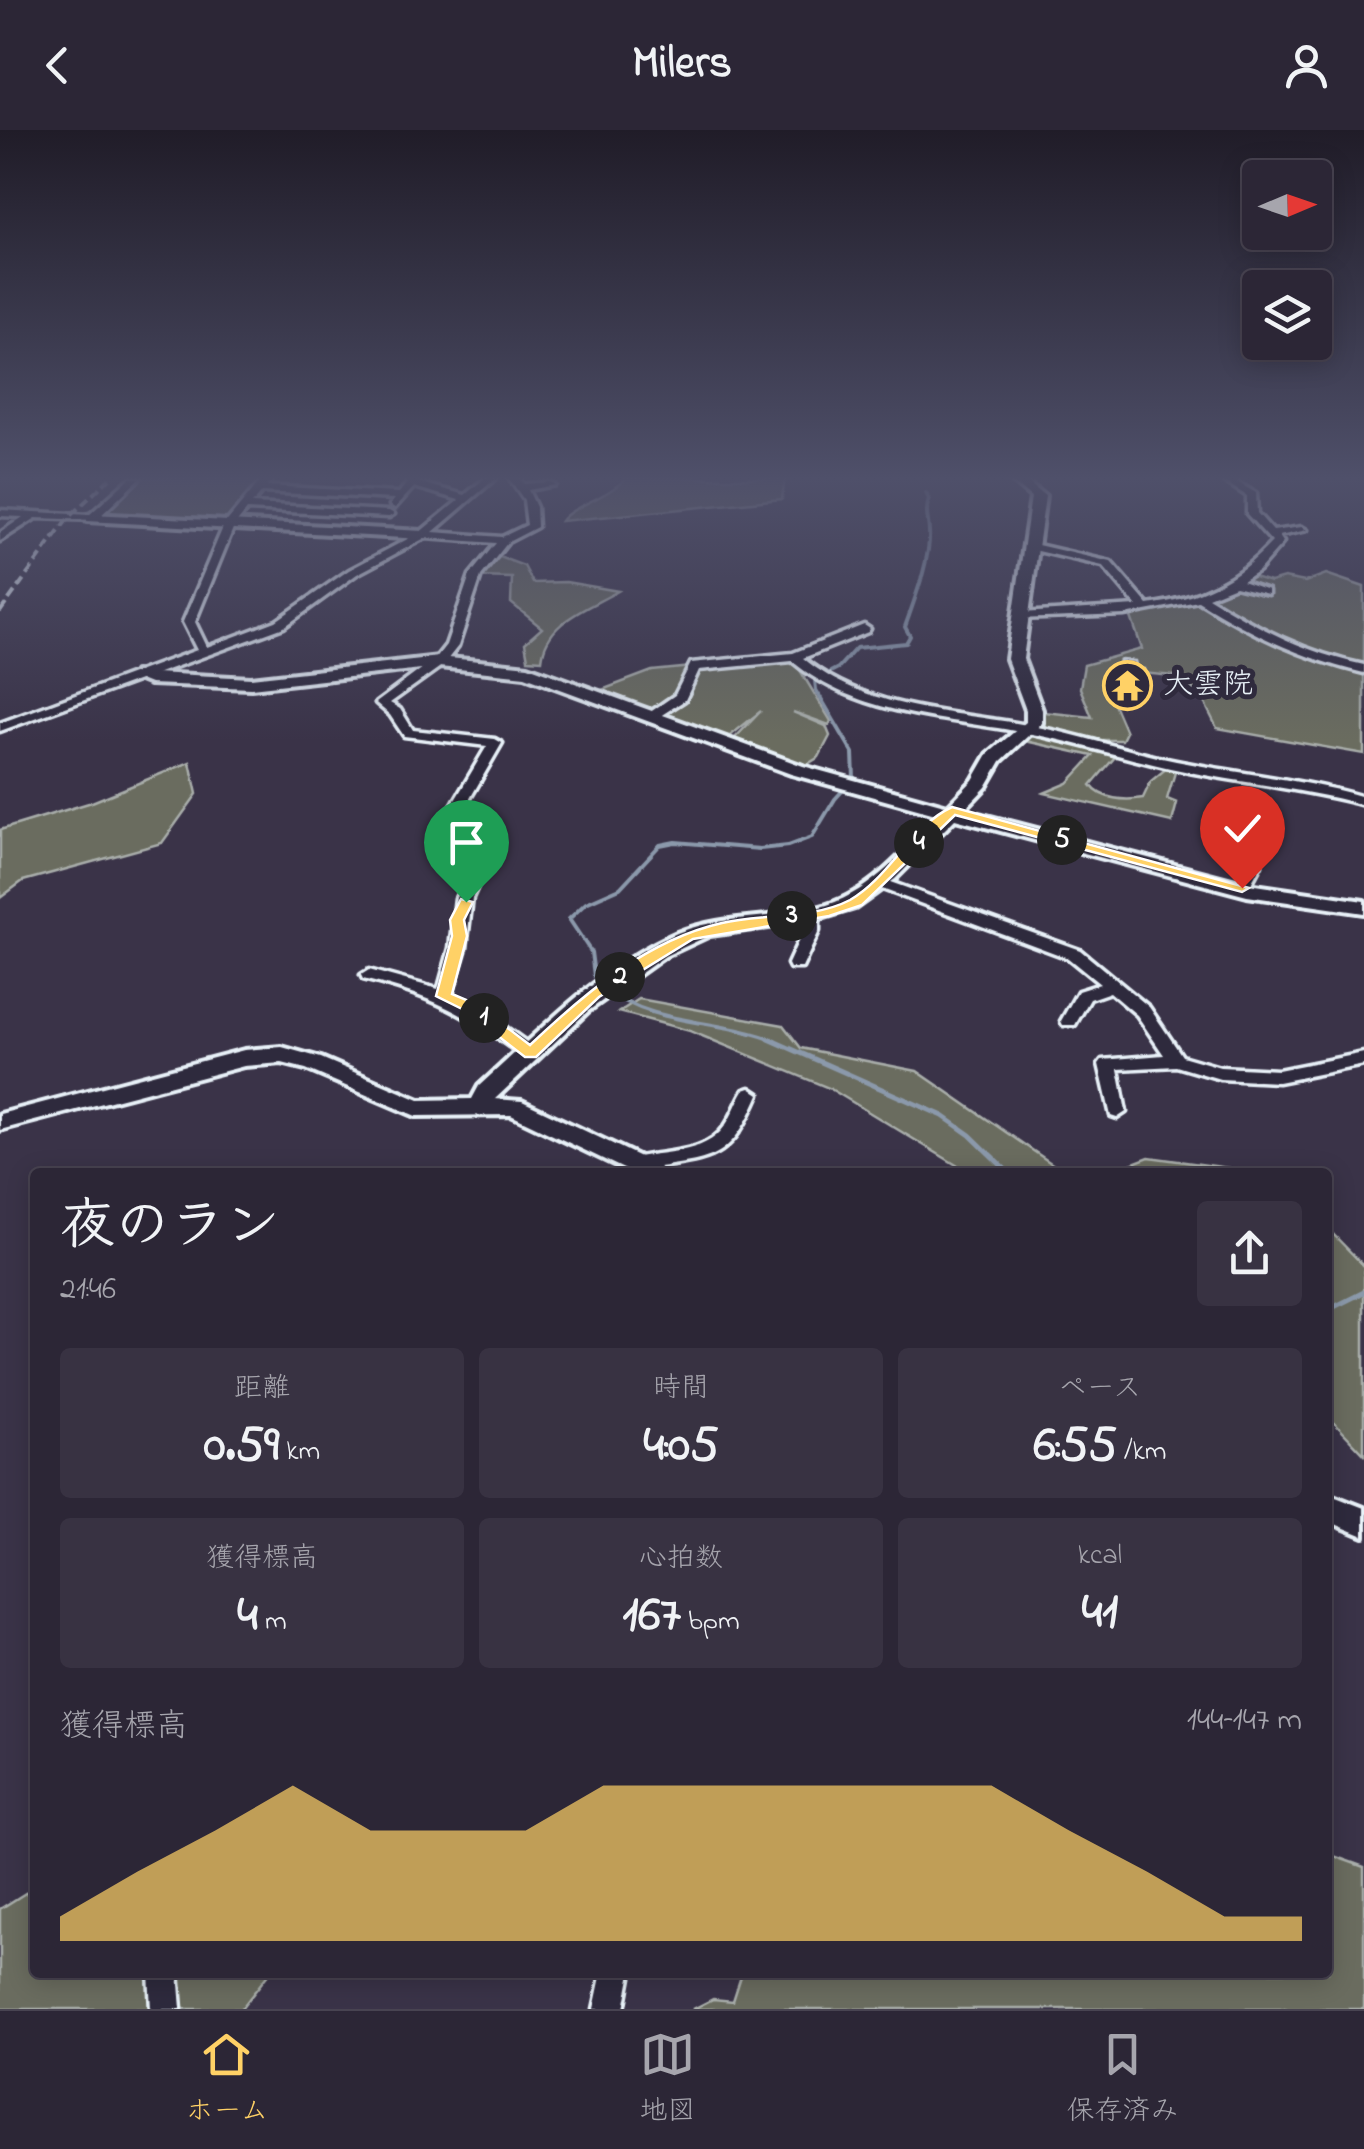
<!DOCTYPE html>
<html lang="ja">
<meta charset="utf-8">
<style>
body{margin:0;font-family:"Indie Flower","Klee One",sans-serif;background:#383242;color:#f1f3f6;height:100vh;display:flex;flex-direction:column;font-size:38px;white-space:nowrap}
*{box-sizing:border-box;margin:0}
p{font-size:32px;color:#a6a5ad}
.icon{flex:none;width:55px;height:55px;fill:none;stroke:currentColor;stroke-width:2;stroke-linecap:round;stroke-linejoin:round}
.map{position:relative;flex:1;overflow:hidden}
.side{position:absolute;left:30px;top:1038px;width:1302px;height:810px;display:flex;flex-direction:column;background:#2c2636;border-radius:10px;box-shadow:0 5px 25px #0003,0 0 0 2px #484351}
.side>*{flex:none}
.needle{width:65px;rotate:88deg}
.tools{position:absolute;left:1242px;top:30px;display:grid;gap:20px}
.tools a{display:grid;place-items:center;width:90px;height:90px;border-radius:10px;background:#2c2636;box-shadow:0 5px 25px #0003,0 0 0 2px #484351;font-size:50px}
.pin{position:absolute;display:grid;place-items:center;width:85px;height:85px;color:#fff;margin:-102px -42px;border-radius:50% 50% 50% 0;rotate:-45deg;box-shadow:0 0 10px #0007}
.pin .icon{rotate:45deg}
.km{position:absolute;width:50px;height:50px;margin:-25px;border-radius:50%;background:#222;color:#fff;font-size:28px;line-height:50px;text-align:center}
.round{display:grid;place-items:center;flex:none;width:105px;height:105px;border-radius:10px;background:#383242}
.headline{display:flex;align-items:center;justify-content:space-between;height:170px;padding:0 30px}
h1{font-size:55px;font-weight:700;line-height:75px}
.metrics{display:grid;grid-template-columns:repeat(3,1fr);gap:15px;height:170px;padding:10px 30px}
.metrics div{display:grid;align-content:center;border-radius:10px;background:#383242;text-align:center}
.metrics b{font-size:50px;font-weight:700}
.metrics small{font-size:28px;font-weight:400}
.metrics p{font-size:28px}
.chart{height:280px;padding:20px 30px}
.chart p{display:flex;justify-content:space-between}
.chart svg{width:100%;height:180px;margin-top:10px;fill:#ffd166;opacity:.7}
header{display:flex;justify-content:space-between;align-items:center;height:130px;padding:0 30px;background:#2c2636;font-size:45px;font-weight:700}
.menu{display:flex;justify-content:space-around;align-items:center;height:140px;border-top:2px solid #484351;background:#2c2636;font-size:28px;color:#a6a5ad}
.menu a{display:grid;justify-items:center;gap:5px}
.menu .current{color:#ffd166}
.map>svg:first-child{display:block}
</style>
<header><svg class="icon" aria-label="back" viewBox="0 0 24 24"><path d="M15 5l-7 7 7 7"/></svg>Milers<svg class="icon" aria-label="person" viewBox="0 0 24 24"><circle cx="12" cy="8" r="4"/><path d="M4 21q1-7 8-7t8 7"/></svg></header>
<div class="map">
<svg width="1364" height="1879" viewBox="0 0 1364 1879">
<rect width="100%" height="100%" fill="#3a3348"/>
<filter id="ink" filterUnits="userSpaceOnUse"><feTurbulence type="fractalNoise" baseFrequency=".01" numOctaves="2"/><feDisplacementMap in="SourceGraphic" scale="20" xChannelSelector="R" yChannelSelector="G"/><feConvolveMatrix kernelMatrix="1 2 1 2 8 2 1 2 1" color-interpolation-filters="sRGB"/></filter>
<g filter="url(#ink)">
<path fill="#6a6c5e" stroke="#a9aeab" stroke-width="2.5" d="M142,348H264L226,395L98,389Z
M626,348H785L782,369L561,391C570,377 607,368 626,348Z
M497,426L524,436L533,453L566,452L618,461C587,479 546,491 542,530L528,529L525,513L542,498L511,473L512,448L477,447Z
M1326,444L1364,457V624L1217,598L1200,564L1174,546L1109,540L1108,560L1126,602L1122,610H1100L1032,594L1035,581L1092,587L1080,558L1084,535L1142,519L1129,481L1163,478L1248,445L1270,452L1284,448L1305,452Z
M792,527L831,591L829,595L793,582L826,596L830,606L819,627L806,635L734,609L761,581L725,610L599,561L652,541Z
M1034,600L1108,620L1115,627L1091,655C1101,670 1126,671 1143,668L1151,651L1168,637L1176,639L1167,669L1177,673L1172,692L1044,663L1068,653L1093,626L1021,610Z
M190,632L197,664L162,713L23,751L0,768V700L92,672Z
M639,869L783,895L801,918L917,941L1064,1042H962L963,1039L829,958L690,901L619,882Z
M1149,1027L1258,1042H1110Z
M1328,1099L1364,1136V1324L1328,1286Z
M1328,1724L1364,1737V1879H693L713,1869L733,1871L742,1843L1328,1842Z
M35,1757V1842L269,1843L241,1879H0V1779Z"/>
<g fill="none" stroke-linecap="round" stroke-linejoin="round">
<path stroke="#8b99ab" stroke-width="4" d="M601,853L594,846L591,822L569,789L586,773L620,758L660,715L675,712L760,719L788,716L812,707L835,669L854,648L853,623L816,560L815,550L838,538L856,518L906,513L910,506L905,497C914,471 931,428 929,401C928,387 925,383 929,369L926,363
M609,860C648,895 727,890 775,911"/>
<path stroke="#8b99ab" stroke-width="5" d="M769,909L943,986L970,1005L1008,1042
M1328,1180L1364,1162"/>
<defs>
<path id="minor" d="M130,348H140L96,390L36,388L0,411V403L23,387L0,386V380L89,385Z
M263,348H273L266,356L399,363L411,348H421L418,352L465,365L485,348H496L433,402L502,407L527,395L524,370L509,348H519L524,354L550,352L555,355L528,360L536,377L537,397L508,412L481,446L458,516L443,535L390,573L400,579L413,600L495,609L502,613L450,703L484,741L472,768L466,818L452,865L497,891L536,919L539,923L536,927H524C466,884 433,866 363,849L361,845L369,840L438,859L440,854L450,818L456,768L469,741L435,704L487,616L404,606L390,585L376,573L435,529L446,515L470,445L496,413L425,408L357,444L284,497L0,601V593L197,520L183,492L224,395ZM414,357L459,370L419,403L349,440L276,491L207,517L195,492L234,396L247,380L389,387L394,384L389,381L252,374L262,362L395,369L390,375L395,378Z
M1219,348H1230L1256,363L1257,383L1273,401L1302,397L1307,400L1279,406L1283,412L1282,414L1259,440L1242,451L1268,460V464L1235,456L1208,467C1257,498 1307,523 1364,535V543C1303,529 1251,504 1198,471L1125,485L1017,489V485L1021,483L1137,476L1103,436L1025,418V414L1029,413L1111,432L1148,475C1200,468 1236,451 1272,412L1247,384V366Z
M864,495L870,499L868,502L803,528C865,580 952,581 1027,595C1078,604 1126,621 1176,631C1239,644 1302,649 1364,667V675C1300,658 1234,652 1170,638C1125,628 1081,614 1037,605C954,588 859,588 792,531L699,540L685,570L657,588L652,589L646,585L675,565L691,533L793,523Z
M1213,693L1218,694L1261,735L1247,761H1237L1234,758L1246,736L1208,700L1206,697Z
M879,748L1080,820L1149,877L1182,926L1220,937L1278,940L1364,923V935L1278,952L1220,949L1176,936L1118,939L1126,982L1117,988L1111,986L1099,934L1102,930L1164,925L1137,885L1110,862L1090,869L1075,895H1063L1061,891L1078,861L1100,854L1068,828L874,756L871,753Z
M811,779L819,784V801L802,838H790L788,834L803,801V784Z
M750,958L759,964C727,1039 708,1027 636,1041L629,1039L627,1034L629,1029C662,1020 704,1026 725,996C733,985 737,971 744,960Z
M149,1842H178L181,1879H151Z
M602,1842H631L624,1879H594Z"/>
<path id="tertiary" d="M1008,348H1022L1045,366L1023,529L1042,580V593L1001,631L986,657L964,680L1248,754L1364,771V783L1247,766L955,689L895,749L855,778L812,791L710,805L665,826L588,881L495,969L522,971L659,1036L662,1042H630L511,985L416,986L306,939L282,933L244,936L0,1000V984L244,920L282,917L321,928L419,970L472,969L479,956C540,901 600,837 677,803C725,783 778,791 827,775C872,761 908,718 939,685L791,644L525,546L439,537L251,558L150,554L135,548V542L251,548L439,527L528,536L803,636L948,676L973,650L988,624L1026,592V580L1007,529L1031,367Z
M92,384L423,401L430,405L423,409L87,391V385Z
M1328,1364L1364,1378V1406L1328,1391Z"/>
</defs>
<use href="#minor" stroke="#e8f1f8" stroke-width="7"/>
<use href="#tertiary" stroke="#e8f1f8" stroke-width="8"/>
<use href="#minor" fill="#2f2a3d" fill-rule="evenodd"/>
<use href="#tertiary" fill="#2f2a3d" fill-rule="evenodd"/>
<path stroke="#e8f1f8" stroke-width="4" stroke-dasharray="10 5" stroke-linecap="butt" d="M0,482L70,386L110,348"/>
</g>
<path fill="#594c63" stroke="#e8f1f8" stroke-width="2.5" d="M1120,530L1137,539L1147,552L1145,563L1115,561L1112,549L1114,537H1118Z"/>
<path fill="#685873" stroke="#e8f1f8" stroke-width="2.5" d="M1120,530L1135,531L1137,539H1144L1147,552L1118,550L1114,537L1122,538Z"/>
</g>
<linearGradient id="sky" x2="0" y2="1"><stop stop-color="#201c28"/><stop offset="0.57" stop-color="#4f506a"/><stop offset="1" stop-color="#4f506a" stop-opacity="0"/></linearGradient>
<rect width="1364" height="611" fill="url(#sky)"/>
<path fill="#ffd166" stroke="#fff" stroke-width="2.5" d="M952,677L1249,758L1242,762L955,685L862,775L829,786L693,809L599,867L536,927H525L466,881L436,866L452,806L450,790L461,769L473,772L464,790L467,806L452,864L476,874L530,915C585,863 647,810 722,793C762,784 814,789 850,770C889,748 912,695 952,677Z"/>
<defs>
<symbol id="temple-ring" viewBox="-11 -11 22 22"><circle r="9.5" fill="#2f2a3d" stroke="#ffd166" stroke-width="1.5"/><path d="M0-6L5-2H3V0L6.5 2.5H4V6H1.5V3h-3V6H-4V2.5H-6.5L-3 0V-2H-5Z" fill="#ffd166"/></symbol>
</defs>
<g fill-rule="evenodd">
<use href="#temple-ring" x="1100" y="528" width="55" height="55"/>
</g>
<g text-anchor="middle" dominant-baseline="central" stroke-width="10" stroke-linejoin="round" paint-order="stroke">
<g font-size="30" fill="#e8f1f8" stroke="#2f2a3d" text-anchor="start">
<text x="1163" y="556">大雲院</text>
</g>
</g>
</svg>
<div class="tools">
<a><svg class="needle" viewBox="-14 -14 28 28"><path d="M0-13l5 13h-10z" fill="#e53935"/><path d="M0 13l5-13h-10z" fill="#a6a5ad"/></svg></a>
<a><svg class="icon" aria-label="layers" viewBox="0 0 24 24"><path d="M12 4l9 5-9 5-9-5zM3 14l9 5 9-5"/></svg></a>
</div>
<div class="pin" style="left:466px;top:772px;background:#1e9e55"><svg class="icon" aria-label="arrive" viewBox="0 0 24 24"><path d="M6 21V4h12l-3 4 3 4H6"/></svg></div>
<div class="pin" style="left:1242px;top:758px;background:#d93025"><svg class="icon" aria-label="check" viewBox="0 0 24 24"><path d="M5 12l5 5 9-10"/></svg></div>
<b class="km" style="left:484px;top:888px">1</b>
<b class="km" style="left:620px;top:847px">2</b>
<b class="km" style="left:792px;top:786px">3</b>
<b class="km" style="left:919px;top:713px">4</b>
<b class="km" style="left:1062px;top:710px">5</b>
<section class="side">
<div class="headline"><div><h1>夜のラン</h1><p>21:46</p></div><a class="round"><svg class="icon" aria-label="share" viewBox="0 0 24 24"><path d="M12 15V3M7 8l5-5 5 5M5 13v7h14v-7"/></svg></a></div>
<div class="metrics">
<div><p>距離</p><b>0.59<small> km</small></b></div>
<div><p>時間</p><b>4:05</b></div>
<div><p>ペース</p><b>6:55<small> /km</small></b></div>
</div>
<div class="metrics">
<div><p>獲得標高</p><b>4<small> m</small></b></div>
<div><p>心拍数</p><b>167<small> bpm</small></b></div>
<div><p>kcal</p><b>41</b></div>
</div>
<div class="chart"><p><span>獲得標高</span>144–147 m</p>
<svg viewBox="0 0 160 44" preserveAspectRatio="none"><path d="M0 44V38L10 27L20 17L30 6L40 17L50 17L60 17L70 6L80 6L90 6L100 6L110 6L120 6L130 17L140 27L150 38L160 38V44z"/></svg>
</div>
</section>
</div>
<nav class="menu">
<a class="current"><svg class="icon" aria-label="home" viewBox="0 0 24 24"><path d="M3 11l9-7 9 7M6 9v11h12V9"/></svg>ホーム</a>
<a><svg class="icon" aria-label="map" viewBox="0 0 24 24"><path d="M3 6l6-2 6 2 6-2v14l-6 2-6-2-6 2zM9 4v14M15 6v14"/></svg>地図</a>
<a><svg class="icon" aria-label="saved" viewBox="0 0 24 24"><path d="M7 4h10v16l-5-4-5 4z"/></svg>保存済み</a>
</nav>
